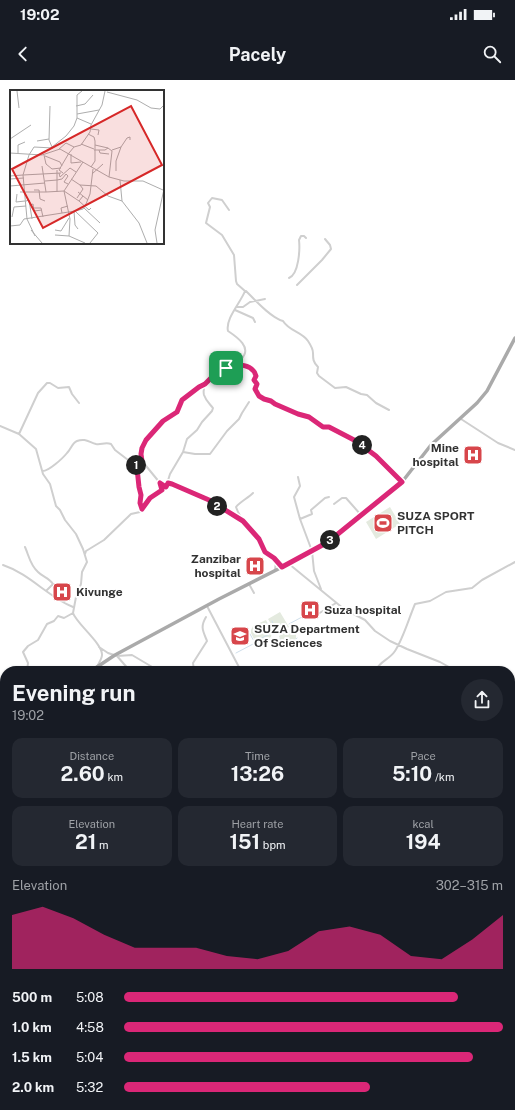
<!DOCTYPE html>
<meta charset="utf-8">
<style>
body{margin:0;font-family:"Public Sans",sans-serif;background:#242831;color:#f1f3f6;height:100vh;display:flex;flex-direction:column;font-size:15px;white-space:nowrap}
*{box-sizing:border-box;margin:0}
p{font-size:13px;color:#9ea1a6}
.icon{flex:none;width:22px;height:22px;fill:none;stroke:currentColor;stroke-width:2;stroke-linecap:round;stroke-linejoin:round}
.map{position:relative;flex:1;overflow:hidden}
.sheet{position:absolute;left:0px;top:586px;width:515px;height:444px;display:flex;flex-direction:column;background:#171b24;border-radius:16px 16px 0 0;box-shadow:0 1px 3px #0004}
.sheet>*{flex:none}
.pin{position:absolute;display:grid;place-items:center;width:34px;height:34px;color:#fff;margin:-17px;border-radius:8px;box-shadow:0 2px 6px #0006}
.km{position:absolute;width:20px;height:20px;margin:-10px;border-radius:50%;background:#222;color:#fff;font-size:11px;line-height:20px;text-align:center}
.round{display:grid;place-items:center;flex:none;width:42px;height:42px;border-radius:21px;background:#242831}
.head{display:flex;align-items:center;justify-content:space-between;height:68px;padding:0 12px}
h1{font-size:22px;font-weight:700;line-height:30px}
.metrics{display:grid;grid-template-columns:repeat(3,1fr);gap:6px;height:68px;padding:4px 12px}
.metrics div{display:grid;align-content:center;border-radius:10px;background:#242831;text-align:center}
.metrics b{font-size:20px;font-weight:700}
.metrics small{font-size:11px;font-weight:400}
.metrics p{font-size:11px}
.chart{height:112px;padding:8px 12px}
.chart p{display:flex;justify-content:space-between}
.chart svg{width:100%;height:72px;margin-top:4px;fill:#db2777;opacity:.7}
ul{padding:0 12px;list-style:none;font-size:13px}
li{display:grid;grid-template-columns:64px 48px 1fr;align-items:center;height:30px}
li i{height:10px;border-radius:5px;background:#db2777}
.status{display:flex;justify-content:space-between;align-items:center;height:28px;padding:0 20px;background:#171b24;direction:ltr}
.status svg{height:11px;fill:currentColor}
header{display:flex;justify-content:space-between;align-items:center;height:52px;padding:0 12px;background:#171b24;font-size:18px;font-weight:700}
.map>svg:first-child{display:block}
</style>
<div class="status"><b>19:02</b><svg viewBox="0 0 49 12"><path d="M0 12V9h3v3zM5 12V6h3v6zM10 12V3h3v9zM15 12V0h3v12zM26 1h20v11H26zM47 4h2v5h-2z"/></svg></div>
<header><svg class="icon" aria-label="back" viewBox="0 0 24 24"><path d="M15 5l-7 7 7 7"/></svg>Pacely<svg class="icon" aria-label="search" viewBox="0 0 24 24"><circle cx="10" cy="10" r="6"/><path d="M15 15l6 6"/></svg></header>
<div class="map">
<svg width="515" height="1030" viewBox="0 0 515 1030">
<rect width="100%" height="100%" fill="#fff"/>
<path fill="#e4eadf" d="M390,427L400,444L376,459L366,442Z
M280,532L289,547L279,553L275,551L268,539Z
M266,540L272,552L271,557L257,565L251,553V550L253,546Z
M294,548C299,561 295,562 284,569L279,556Z"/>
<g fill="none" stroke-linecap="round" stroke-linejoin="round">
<path stroke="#d0dfeb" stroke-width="1" d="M272,541L276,550L279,544L284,547L286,545
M289,544L302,537
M280,559L285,567L293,563L297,558
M260,561L259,562L257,560L270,554L271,551L267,543
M236,573L255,563L250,554"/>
<path stroke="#cfcfcf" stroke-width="2" d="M289,198C299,194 300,169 299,160L301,156H304L306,158
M297,205L322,180L331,169L330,165L325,159
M246,211C255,220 271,238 283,241C289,251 302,252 308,261C310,264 313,269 313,273C313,279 313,282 318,287L317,293L319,296L335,308L346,307L361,314L367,315L376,323L389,330
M237,227H243L250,222L265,219
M235,230L253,238L255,242
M227,288C232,284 238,282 241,279C253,268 237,257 228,251C225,239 241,222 245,211L237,204L236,201L234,175L222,155L206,143L210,127L208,123L212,118L222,120L229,130
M461,339L498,363L515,370
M0,346L19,354L36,369L43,394L50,404L56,426L60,430L65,440L76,454L83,469L87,482L82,492L81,504L76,517L73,533C76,543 103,564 102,575C102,579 98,584 97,587L100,591
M19,354L38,313L47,303H50L58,308L69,307L72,314L79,323
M183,372L195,374H210L227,351L239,339L242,333L249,322
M142,381C139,365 150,352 162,342C166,339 171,337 175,334C179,330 179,324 182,320C187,313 198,307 205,304
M132,383L137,389L139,407L141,415L140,423L142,429
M42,391C48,392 63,378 67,373C71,369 72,363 77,361C85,358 89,362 96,364C101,365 105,362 111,364L115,370L132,383L138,381H142L160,403L166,407
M298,397L300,406L294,417L300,439L312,471L314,491L321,509
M167,403L172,404L197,416L209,420L243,441L259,459L265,472L276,481L275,490
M166,407L170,394L183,372L187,359L197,350L202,342L212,331L213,328C209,323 206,321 204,315C201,301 217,290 229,288C234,287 238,285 242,285C246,286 250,288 254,290L256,296L254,300L257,303L255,309L259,316L264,319L271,321L275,324L298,334L309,337L323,347H329L356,361L376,376L402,402
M334,424L342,418H346L361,435
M300,439L312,434L311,430L325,418L329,417
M243,441L238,432L236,427C240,422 248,418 253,413
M25,467C29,476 30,485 38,492C43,497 49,498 53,504L47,510
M85,474L86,471L104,460L131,434L140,432L150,418L162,410L160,403
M276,481L282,487
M289,484L344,529L365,540L375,551L390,561L407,569L440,582L449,587L452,591
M3,485C30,494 48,517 73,527
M53,504L64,514L66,519L64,522
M249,504L254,513
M207,526L241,591
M313,537L336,523
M99,567L108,573L117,576L132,575L159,591
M117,576L130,591
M27,591L28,583L23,572L28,566L38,560L47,544L54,541L58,536L64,538L73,533
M194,591L193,583L207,561C203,551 200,547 206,537
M375,591C381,580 389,580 395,571C403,559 409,538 415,524L430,521L446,512L472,508L482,500L515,482
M510,656L515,665
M510,672L515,669
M0,678L5,677
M515,737L511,752H515
M0,740L5,741
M510,759L515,762
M510,802L515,804
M510,853L515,857
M0,863L5,855
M0,883L5,888
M203,1025L214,1030
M354,1025L366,1029L368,1025
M380,1025L393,1030
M22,1030L24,1026L36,1030
M56,1030L59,1025
M86,1030L88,1025
M138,1030L140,1025
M213,1030L215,1025
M270,1030L272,1027L285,1030
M307,1030L308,1025
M327,1030L329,1025
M420,1030L422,1025"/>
<path stroke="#aaa" stroke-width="3.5" d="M91,591L115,575L219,519L300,478L321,466L336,455L402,402L431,365L477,323L487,311L515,258
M0,805L5,797"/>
</g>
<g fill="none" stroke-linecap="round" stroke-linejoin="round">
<defs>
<path id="route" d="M238,285C246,285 254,288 256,296L254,300L257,304L255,309L259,316L264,319L271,321L275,324L298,334L309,337L323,347H329L356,361L376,376L402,402L328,462L282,487L274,478L265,472L259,459L243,441L209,420L172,404L168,403L166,407L160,403L162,410L150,418L142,429L140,423L141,415L139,407L137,388L132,383L138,381H142L141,374L142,368L146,360L163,341L177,332L182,320L199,307L205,304L215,294L226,288Z"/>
</defs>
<use href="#route" stroke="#fff" stroke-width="8"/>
<use href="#route" stroke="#db2777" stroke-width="5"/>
</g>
<defs>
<symbol id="hospital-square" viewBox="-11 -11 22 22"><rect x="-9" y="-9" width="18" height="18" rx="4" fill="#d7464b" stroke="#fff"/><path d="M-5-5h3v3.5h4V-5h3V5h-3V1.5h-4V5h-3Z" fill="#fff"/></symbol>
<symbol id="stadium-square" viewBox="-11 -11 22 22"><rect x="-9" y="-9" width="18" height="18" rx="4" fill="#d7464b" stroke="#fff"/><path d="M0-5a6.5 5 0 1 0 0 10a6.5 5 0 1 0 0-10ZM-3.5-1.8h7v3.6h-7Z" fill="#fff"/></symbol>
<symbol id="university-square" viewBox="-11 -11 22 22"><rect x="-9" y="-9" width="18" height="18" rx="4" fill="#d7464b" stroke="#fff"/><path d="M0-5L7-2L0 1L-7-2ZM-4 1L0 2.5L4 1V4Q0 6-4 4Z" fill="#fff"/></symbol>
</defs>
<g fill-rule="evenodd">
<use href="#hospital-square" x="462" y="364" width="22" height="22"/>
<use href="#stadium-square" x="372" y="432" width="22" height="22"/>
<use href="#hospital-square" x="244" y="475" width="22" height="22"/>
<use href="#hospital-square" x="51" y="501" width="22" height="22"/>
<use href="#hospital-square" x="299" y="519" width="22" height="22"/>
<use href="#university-square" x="229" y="545" width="22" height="22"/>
</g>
<g text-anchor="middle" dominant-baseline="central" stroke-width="4" stroke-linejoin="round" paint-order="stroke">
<g font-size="12" font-weight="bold" fill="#323232" stroke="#fff" text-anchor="start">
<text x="459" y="368" text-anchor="end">Mine<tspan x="459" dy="14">hospital</tspan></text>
<text x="397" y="436">SUZA SPORT<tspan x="397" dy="14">PITCH</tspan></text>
<text x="241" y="479" text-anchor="end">Zanzibar<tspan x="241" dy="14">hospital</tspan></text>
<text x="76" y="512">Kivunge</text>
<text x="324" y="530">Suza hospital</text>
<text x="254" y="549">SUZA Department<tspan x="254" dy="14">Of Sciences</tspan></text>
</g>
</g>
<g transform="translate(10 10)">
<rect width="154" height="154" fill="#fff"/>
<path fill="none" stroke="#adadad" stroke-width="1" d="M7,1L9,18M97,2L127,10L141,18L150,19L154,15M40,16L39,50L42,57L56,46L64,36L67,28V18M66,16L75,14L83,5M67,18V5L72,1M67,24L89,20M67,28L81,34M154,35V86M81,39L89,40L88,45M78,44L84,47L85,51V71L81,77M0,49L21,35M27,51L39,49M71,54L84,59M85,55L98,58M49,59L56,53L64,57M84,60H95L98,58L102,61L99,87M89,60L90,63L99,64M102,60L111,57L117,48L120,47V50M0,63L32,65L50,59L99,87L114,91H133L153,100M8,63V55L15,52M61,64V73L71,72M19,65L24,57L43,58M34,65L36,74L42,79L51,78M35,66L50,72L52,76M106,81V71L111,57M49,83L50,87L60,78L66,82M53,83L49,80L59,63L64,57L71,55L80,42L81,35L92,15L95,1M56,84L58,86L54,92L58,94M82,84L93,74M0,86L13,85L19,65M0,89L14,88M61,89L70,95L86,96L98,106L112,111M110,90L112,111L129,133L137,153M35,91L47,90V80M0,96L35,93M24,100H29L30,109L35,111M54,101L60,129L59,146L75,153M54,101L69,111L73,106M10,102H36L32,76M36,102L54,101L73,72M47,102V90L52,89L56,84M68,102L78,110M7,104L6,112L15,111M67,108L73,99L70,95M16,111L19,110L22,129M69,111L79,120L81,118M20,115L23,114L24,121L32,120M24,118H31L33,127M74,118L90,133M64,121L65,135L68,139M52,123L51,118L58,116M2,127L4,117L16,116M0,136L10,135L14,129L65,121M21,140L32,153M45,140L51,141L59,128M45,145L59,146M25,146L17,129L13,85L51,83M80,153L88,143L65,121L73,119L76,114L80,104L83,79M147,153L145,140L154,99"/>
<path fill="#d62828" fill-opacity="0.15" stroke="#d62828" stroke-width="2" d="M121,16L152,75L33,138L2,79Z"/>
<rect width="154" height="154" fill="none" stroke="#323232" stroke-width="2"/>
</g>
</svg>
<div class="pin" style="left:226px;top:288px;background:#1e9e55"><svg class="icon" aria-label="arrive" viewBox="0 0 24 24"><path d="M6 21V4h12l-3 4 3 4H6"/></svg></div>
<b class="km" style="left:136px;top:385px">1</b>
<b class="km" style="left:217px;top:426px">2</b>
<b class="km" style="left:330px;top:460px">3</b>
<b class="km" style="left:362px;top:365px">4</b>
<section class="sheet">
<div class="head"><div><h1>Evening run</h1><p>19:02</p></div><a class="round"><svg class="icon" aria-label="share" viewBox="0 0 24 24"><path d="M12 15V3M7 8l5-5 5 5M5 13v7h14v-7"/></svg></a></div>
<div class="metrics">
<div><p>Distance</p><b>2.60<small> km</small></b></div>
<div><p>Time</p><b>13:26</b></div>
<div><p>Pace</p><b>5:10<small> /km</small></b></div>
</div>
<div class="metrics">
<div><p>Elevation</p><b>21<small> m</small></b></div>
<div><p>Heart rate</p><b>151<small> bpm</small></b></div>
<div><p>kcal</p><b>194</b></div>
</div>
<div class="chart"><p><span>Elevation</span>302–315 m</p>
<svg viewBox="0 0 160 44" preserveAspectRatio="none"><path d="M0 44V11L10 6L20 13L30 23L40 31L50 31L60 31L70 36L80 38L90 33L100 21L110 18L120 23L130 36L140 38L150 26L160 11V44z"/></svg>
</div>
<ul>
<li><b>500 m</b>5:08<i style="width:88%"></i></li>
<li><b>1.0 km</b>4:58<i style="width:100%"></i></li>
<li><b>1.5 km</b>5:04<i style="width:92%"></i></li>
<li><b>2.0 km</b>5:32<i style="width:65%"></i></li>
</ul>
</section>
</div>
